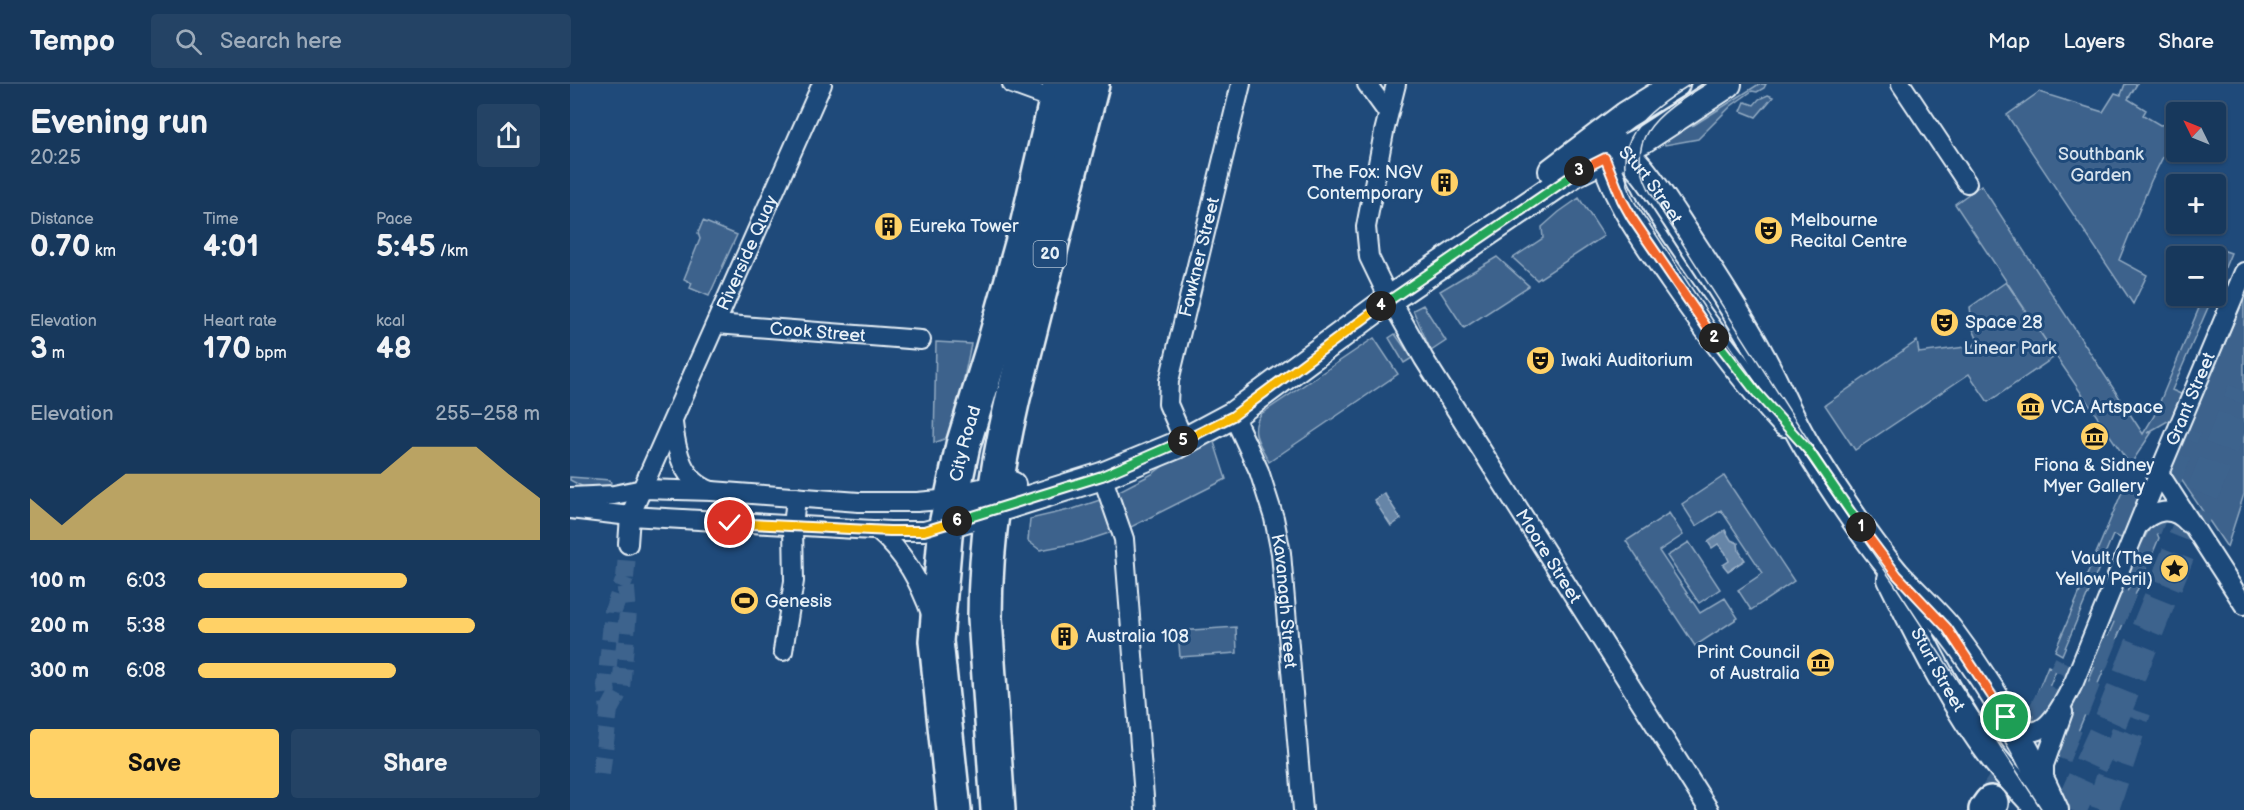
<!DOCTYPE html>
<meta charset="utf-8">
<style>
body{margin:0;font-family:"Balsamiq Sans",sans-serif;background:#244365;color:#f1f3f6;height:100vh;display:flex;flex-direction:column;font-size:22px;white-space:nowrap}
*{box-sizing:border-box;margin:0}
p{font-size:20px;color:#9eacbb}
.icon{flex:none;width:33px;height:33px;fill:none;stroke:currentColor;stroke-width:2;stroke-linecap:round;stroke-linejoin:round}
.map{position:relative;flex:1;overflow:hidden}
.side{display:flex;flex-direction:column;background:#17385c;width:570px}
.side>*{flex:none}
.needle{width:39px;rotate:313deg}
.controls{position:absolute;left:1596px;top:18px;display:grid;gap:12px}
.controls a{display:grid;place-items:center;width:60px;height:60px;border-radius:6px;background:#17385c;box-shadow:0 2px 4px #0004,0 0 0 2px #365272;font-size:30px}
.pin{position:absolute;display:grid;place-items:center;width:51px;height:51px;color:#fff;margin:-26px;border:3px solid #fff;border-radius:50%;box-shadow:0 2px 6px #0007}
.km{position:absolute;width:30px;height:30px;margin:-15px;border-radius:50%;background:#222;color:#fff;font-size:16px;line-height:30px;text-align:center}
.round{display:grid;place-items:center;flex:none;width:63px;height:63px;border-radius:6px;background:#244365}
.headline{display:flex;align-items:center;justify-content:space-between;height:102px;padding:0 30px}
h1{font-size:33px;font-weight:600;line-height:45px}
.stats{display:grid;grid-template-columns:repeat(3,1fr);gap:9px;height:102px;padding:6px 30px}
.stats div{display:grid;align-content:center}
.stats b{font-size:30px;font-weight:600}
.stats small{font-size:16px;font-weight:400}
.stats p{font-size:16px}
.chart{height:168px;padding:12px 30px}
.chart p{display:flex;justify-content:space-between}
.chart svg{width:100%;height:108px;margin-top:6px;fill:#ffd166;opacity:.7}
.cta{display:flex;gap:12px;margin-top:auto;padding:12px 30px}
.cta a{flex:1;height:69px;border-radius:6px;background:#ffd166;color:#111;font-size:24px;font-weight:600;line-height:69px;text-align:center}
.cta a+a{background:#244365;color:#f1f3f6}
ul{padding:0 30px;list-style:none;font-size:20px}
li{display:grid;grid-template-columns:96px 72px 1fr;align-items:center;height:45px}
li i{height:15px;border-radius:8px;background:#ffd166}
header{display:flex;align-items:center;gap:36px;box-sizing:border-box;height:84px;padding:0 30px;background:#17385c;border-bottom:2px solid #365272}
header strong{font-size:28px}
nav{display:flex;gap:33px;margin-inline-start:auto;font-size:21px}
.search{width:420px;height:54px;background:#244365;display:flex;align-items:center;gap:15px;box-sizing:border-box;padding:0 21px;border-radius:6px;color:#9eacbb;font-size:22px}
main{display:flex;flex:1;min-height:0}
.map>svg:first-child{display:block}
</style>
<header>
<strong>Tempo</strong>
<div class="search"><svg class="icon" aria-label="search" viewBox="0 0 24 24"><circle cx="10" cy="10" r="6"/><path d="M15 15l6 6"/></svg>Search here</div>
<nav><a>Map</a><a>Layers</a><a>Share</a></nav>
</header>
<main>
<section class="side">
<div class="headline"><div><h1>Evening run</h1><p>20:25</p></div><a class="round"><svg class="icon" aria-label="share" viewBox="0 0 24 24"><path d="M12 15V3M7 8l5-5 5 5M5 13v7h14v-7"/></svg></a></div>
<div class="stats">
<div><p>Distance</p><b>0.70<small> km</small></b></div>
<div><p>Time</p><b>4:01</b></div>
<div><p>Pace</p><b>5:45<small> /km</small></b></div>
</div>
<div class="stats">
<div><p>Elevation</p><b>3<small> m</small></b></div>
<div><p>Heart rate</p><b>170<small> bpm</small></b></div>
<div><p>kcal</p><b>48</b></div>
</div>
<div class="chart"><p><span>Elevation</span>255–258 m</p>
<svg viewBox="0 0 160 44" preserveAspectRatio="none"><path d="M0 44V27L10 38L20 27L30 17L40 17L50 17L60 17L70 17L80 17L90 17L100 17L110 17L120 6L130 6L140 6L150 17L160 27V44z"/></svg>
</div>
<ul>
<li><b>100 m</b>6:03<i style="width:61%"></i></li>
<li><b>200 m</b>5:38<i style="width:81%"></i></li>
<li><b>300 m</b>6:08<i style="width:58%"></i></li>
</ul>
<div class="cta"><a>Save</a><a>Share</a></div>
</section>
<div class="map">
<svg width="1674" height="726" viewBox="0 0 1674 726">
<rect width="100%" height="100%" fill="#1f4a7a"/>
<filter id="ink" filterUnits="userSpaceOnUse"><feTurbulence type="fractalNoise" baseFrequency=".0167" numOctaves="2"/><feDisplacementMap in="SourceGraphic" scale="12" xChannelSelector="R" yChannelSelector="G"/><feConvolveMatrix kernelMatrix="1 2 1 2 8 2 1 2 1" color-interpolation-filters="sRGB"/></filter>
<g filter="url(#ink)">
<path fill="#3c628c" stroke="#92aac2" stroke-width="1.5" d="M1189,0H1196L1194,4L1187,8L1182,7L1161,22L1128,55L1095,61L1094,58L1112,44L1124,41Z
M1555,0H1567L1558,15L1576,26L1573,31L1590,41L1606,39V68H1630L1627,73L1597,65L1581,97L1549,176L1577,191L1563,220L1437,31L1469,8L1533,28L1545,9L1551,11Z
M1198,11L1203,13L1186,33L1171,27L1175,18L1184,21L1189,15Z
M1411,101L1573,350L1584,332L1634,212H1643L1602,306L1613,311L1603,334L1577,349L1582,348L1560,381L1486,272L1418,318L1399,290L1285,366L1255,321L1347,257L1349,269L1403,262L1408,257L1403,245L1400,223L1436,198L1478,260L1385,120Z
M1009,114L1034,152L967,196L943,174L973,154L972,143L989,128Z
M133,137L167,151L139,212L120,204L122,199L114,195L130,155L128,149Z
M1652,166L1661,169L1646,205V183Z
M927,173L959,202L894,244L870,207Z
M1674,215V410L1657,463L1602,382Z
M853,221L876,257L861,267L843,226Z
M825,250L842,274L834,279L819,254Z
M804,254L828,290L699,378C691,361 678,348 691,330Z
M366,258L401,260L382,352L364,359Z
M643,355L656,395L559,444L545,409L582,390L618,364Z
M1154,392L1224,497L1181,526L1168,506L1193,489L1151,426L1126,442L1112,420Z
M0,393L40,396L41,399L37,406H19L0,396Z
M1557,396L1568,413L1567,424L1554,455L1543,451L1492,571L1485,567Z
M530,416L542,448L512,458L470,466L458,457L460,435L503,425Z
M1099,429L1113,451L1089,467L1130,529L1155,514L1168,534L1125,562L1056,457Z
M1581,442H1584L1589,454L1501,664L1484,666L1501,624L1510,617L1572,473L1570,462Z
M1119,458L1150,505L1129,519L1097,472Z
M666,543L667,569L610,573L608,547Z
M1478,582L1486,586L1475,613L1485,618L1482,628L1463,640L1462,622Z"/>
<path fill="#6685a7" stroke="#9ab0c7" stroke-width="1.5" d="M814,409L831,435L821,442L804,416Z
M1155,446L1161,456L1168,459L1169,467L1175,476L1158,487L1153,481L1159,477L1155,468L1148,460L1142,464L1138,458Z"/>
<g fill="none" stroke-linecap="round" stroke-linejoin="round">
<path stroke="#3d638d" stroke-width="18" stroke-dasharray="18 9" stroke-linecap="butt" d="M39,626L51,604L58,528L55,494L58,460
M31,690L39,626L36,602L43,527L55,494"/>
<path stroke="#3d638d" stroke-width="33" stroke-dasharray="33 16" stroke-linecap="butt" d="M1484,672L1615,344
M1421,719L1452,671L1500,581
M1500,726L1541,636L1674,307
M1532,726L1565,626"/>
<defs>
<g id="street">
<path d="M442,0L494,19"/>
<path d="M797,0L818,29"/>
<path d="M1331,0L1397,99"/>
<path d="M814,204L799,173L796,143L814,48L826,0"/>
<path id="s1" d="M820,215L854,275L1139,726"/>
<path id="s2" d="M146,240L351,256"/>
<path id="s3" d="M663,331L689,387L704,434L711,469L733,726"/>
<path d="M103,339C106,366 112,398 142,407"/>
<path id="s4" d="M609,345L598,320L599,297L671,0"/>
<path d="M1589,389L1674,521"/>
<path d="M532,392L554,455L575,726"/>
<path d="M0,413L44,411L73,405L142,407L289,418H347L381,415"/>
<path d="M0,425L60,432L320,447H354L376,441"/>
<path d="M1569,441C1584,426 1602,421 1618,439"/>
<path d="M307,446C335,469 350,499 362,532"/>
<path id="s5" d="M58,460L60,432L252,0"/>
<path d="M213,567L224,497L223,443L226,413"/>
<path id="s6" d="M1439,636C1472,669 1491,623 1504,598L1589,389L1674,188"/>
<path d="M1474,698V681L1493,628"/>
</g>
<g id="secondary">
<path id="s7" d="M1039,56C1068,74 1087,107 1106,135C1135,180 1165,223 1190,270C1208,302 1220,336 1240,367C1266,409 1294,452 1326,490C1343,509 1363,526 1379,546C1421,601 1457,664 1485,726"/>
<path d="M1032,59C1041,111 1074,153 1103,195C1138,246 1173,294 1215,339"/>
<path d="M982,87L1056,31L1106,0"/>
<path d="M381,415L442,401"/>
<path d="M376,441L532,392L605,362L663,331L820,215L1005,89L1074,55L1158,0"/>
<path id="s8" d="M1321,495C1351,556 1382,620 1424,674C1438,692 1455,709 1470,726"/>
</g>
<g id="highway">
<path id="s9" d="M384,726L366,557L376,441L393,361L422,267L457,142L490,0"/>
<path d="M428,726L415,534C415,459 426,387 443,314L522,0"/>
<path d="M1416,726L1421,719"/>
</g>
</defs>
<use href="#street" stroke="#e8f1f8" stroke-width="22"/>
<use href="#secondary" stroke="#e8f1f8" stroke-width="30"/>
<use href="#highway" stroke="#e8f1f8" stroke-width="38"/>
<use href="#street" stroke="#1f4a7a" stroke-width="18"/>
<use href="#secondary" stroke="#1f4a7a" stroke-width="26"/>
<use href="#highway" stroke="#1f4a7a" stroke-width="33"/>
<path stroke="#e8f1f8" stroke-width="1.5" d="M1121,0C1075,29 1036,57 1064,117L1145,240L1323,498L1472,726
M1136,0C1086,31 1047,56 1086,118L1258,387"/>
</g>
</g>
<g fill="none" stroke-linecap="round" stroke-linejoin="round" filter="url(#ink)">
<defs>
<path id="split-1" d="M1291,443L1327,491L1377,544L1436,633"/>
<path id="split-2" d="M1144,254L1186,308L1239,367L1291,443"/>
<path id="split-3" d="M1009,87L1035,74L1052,116L1062,134L1144,254"/>
<path id="split-4" d="M811,222L1009,87"/>
<path id="split-5" d="M613,357L663,332L811,222"/>
<path id="split-6" d="M387,437L532,392L613,357"/>
<path id="split-7" d="M160,439L320,447H354L387,437"/>
</defs>
<use href="#split-1" stroke="#fff" stroke-width="12"/>
<use href="#split-2" stroke="#fff" stroke-width="12"/>
<use href="#split-3" stroke="#fff" stroke-width="12"/>
<use href="#split-4" stroke="#fff" stroke-width="12"/>
<use href="#split-5" stroke="#fff" stroke-width="12"/>
<use href="#split-6" stroke="#fff" stroke-width="12"/>
<use href="#split-7" stroke="#fff" stroke-width="12"/>
<use href="#split-1" stroke="#f0652b" stroke-width="8"/>
<use href="#split-2" stroke="#22a559" stroke-width="8"/>
<use href="#split-3" stroke="#f0652b" stroke-width="8"/>
<use href="#split-4" stroke="#22a559" stroke-width="8"/>
<use href="#split-5" stroke="#f5b400" stroke-width="8"/>
<use href="#split-6" stroke="#22a559" stroke-width="8"/>
<use href="#split-7" stroke="#f5b400" stroke-width="8"/>
</g>
<defs>
<symbol id="building-disc" viewBox="-11 -11 22 22"><circle r="9.5" fill="#ffd166" stroke="#1f4a7a"/><path d="M-4-6H4V6H1V3H-1V6H-4ZM-2.5-4.3h1.7v1.8h-1.7ZM.8-4.3h1.7v1.8H.8ZM-2.5-1h1.7V.8h-1.7ZM.8-1h1.7V.8H.8Z" fill="#111"/></symbol>
<symbol id="theatre-disc" viewBox="-11 -11 22 22"><circle r="9.5" fill="#ffd166" stroke="#1f4a7a"/><path d="M-5-5.5Q0-4 5-5.5V0Q5 5 0 6Q-5 5-5 0ZM-3.3-2.5H-1v1.5H-3.3ZM1-2.5H3.3v1.5H1ZM-2.8 1Q0 5.5 2.8 1Z" fill="#111"/></symbol>
<symbol id="museum-disc" viewBox="-11 -11 22 22"><circle r="9.5" fill="#ffd166" stroke="#1f4a7a"/><path d="M0-6L6-3V-2H-6V-3ZM-5-1h2V3h-2ZM-1-1h2V3h-2ZM3-1h2V3H3ZM-6 4H6V6H-6Z" fill="#111"/></symbol>
<symbol id="sight-disc" viewBox="-11 -11 22 22"><circle r="9.5" fill="#ffd166" stroke="#1f4a7a"/><path d="M0-6L1.8-2.2L6-1.7L2.9 1.2L3.7 5.4L0 3.3L-3.7 5.4L-2.9 1.2L-6-1.7L-1.8-2.2Z" fill="#111"/></symbol>
<symbol id="stadium-disc" viewBox="-11 -11 22 22"><circle r="9.5" fill="#ffd166" stroke="#1f4a7a"/><path d="M0-5a6.5 5 0 1 0 0 10a6.5 5 0 1 0 0-10ZM-3.5-1.8h7v3.6h-7Z" fill="#111"/></symbol>
</defs>
<g fill-rule="evenodd">
<use href="#building-disc" x="858" y="82" width="33" height="33"/>
<use href="#building-disc" x="302" y="126" width="33" height="33"/>
<use href="#theatre-disc" x="1182" y="130" width="33" height="33"/>
<use href="#theatre-disc" x="1358" y="222" width="33" height="33"/>
<use href="#theatre-disc" x="954" y="260" width="33" height="33"/>
<use href="#museum-disc" x="1444" y="306" width="33" height="33"/>
<use href="#museum-disc" x="1508" y="336" width="33" height="33"/>
<use href="#sight-disc" x="1588" y="468" width="33" height="33"/>
<use href="#stadium-disc" x="158" y="500" width="33" height="33"/>
<use href="#building-disc" x="478" y="536" width="33" height="33"/>
<use href="#museum-disc" x="1234" y="562" width="33" height="33"/>
</g>
<g text-anchor="middle" dominant-baseline="central" stroke-width="6" stroke-linejoin="round" paint-order="stroke">
<rect fill="#1f4a7a" stroke="#acbfd2" stroke-width="1.5" x="463.5" y="157" width="33" height="26" rx="4.5"/>
<g font-size="16" font-weight="bold" fill="#e8f1f8">
<text x="480" y="170">20</text>
</g>
<g font-size="18" fill="#d7e3ed" stroke="#1f4a7a">
<text x="1531" y="70">Southbank<tspan x="1531" dy="21">Garden</tspan></text>
<text x="1440" y="264">Linear Park</text>
</g>
<g font-size="18" fill="#e8f1f8" stroke="#1f4a7a" text-anchor="start">
<text x="853" y="88" text-anchor="end">The Fox: NGV<tspan x="853" dy="21">Contemporary</tspan></text>
<text x="1220" y="136">Melbourne<tspan x="1220" dy="21">Recital Centre</tspan></text>
<text x="339" y="142">Eureka Tower</text>
<text x="1395" y="238">Space 28</text>
<text x="991" y="276">Iwaki Auditorium</text>
<text x="1481" y="323">VCA Artspace</text>
<text x="1524" y="381" text-anchor="middle">Fiona &amp; Sidney<tspan x="1524" dy="21">Myer Gallery</tspan></text>
<text x="1583" y="474" text-anchor="end">Vault (The<tspan x="1583" dy="21">Yellow Peril)</tspan></text>
<text x="195" y="517">Genesis</text>
<text x="516" y="552">Australia 108</text>
<text x="1230" y="568" text-anchor="end">Print Council<tspan x="1230" dy="21">of Australia</tspan></text>
</g>
<g font-size="18" fill="#e8f1f8" stroke="#1f4a7a">
<text stroke="none"><textPath href="#s7" startOffset="62">Sturt Street</textPath></text>
<text stroke="none"><textPath href="#s5" startOffset="316">Riverside Quay</textPath></text>
<text stroke="none"><textPath href="#s4" startOffset="178">Fawkner Street</textPath></text>
<text stroke="none"><textPath href="#s2" startOffset="102">Cook Street</textPath></text>
<text stroke="none"><textPath href="#s6" startOffset="400">Grant Street</textPath></text>
<text stroke="none"><textPath href="#s9" startOffset="370">City Road</textPath></text>
<text stroke="none"><textPath href="#s1" startOffset="302">Moore Street</textPath></text>
<text stroke="none"><textPath href="#s3" startOffset="195">Kavanagh Street</textPath></text>
<text stroke="none"><textPath href="#s8" startOffset="102">Sturt Street</textPath></text>
</g>
</g>
</svg>
<div class="controls">
<a><svg class="needle" viewBox="-14 -14 28 28"><path d="M0-13l5 13h-10z" fill="#e53935"/><path d="M0 13l5-13h-10z" fill="#9eacbb"/></svg></a>
<a>+</a>
<a>−</a>
</div>
<div class="pin" style="left:1436px;top:633px;background:#1e9e55"><svg class="icon" aria-label="arrive" viewBox="0 0 24 24"><path d="M6 21V4h12l-3 4 3 4H6"/></svg></div>
<div class="pin" style="left:160px;top:439px;background:#d93025"><svg class="icon" aria-label="check" viewBox="0 0 24 24"><path d="M5 12l5 5 9-10"/></svg></div>
<b class="km" style="left:1291px;top:443px">1</b>
<b class="km" style="left:1144px;top:254px">2</b>
<b class="km" style="left:1009px;top:87px">3</b>
<b class="km" style="left:811px;top:222px">4</b>
<b class="km" style="left:613px;top:357px">5</b>
<b class="km" style="left:387px;top:437px">6</b>
</div>
</main>
